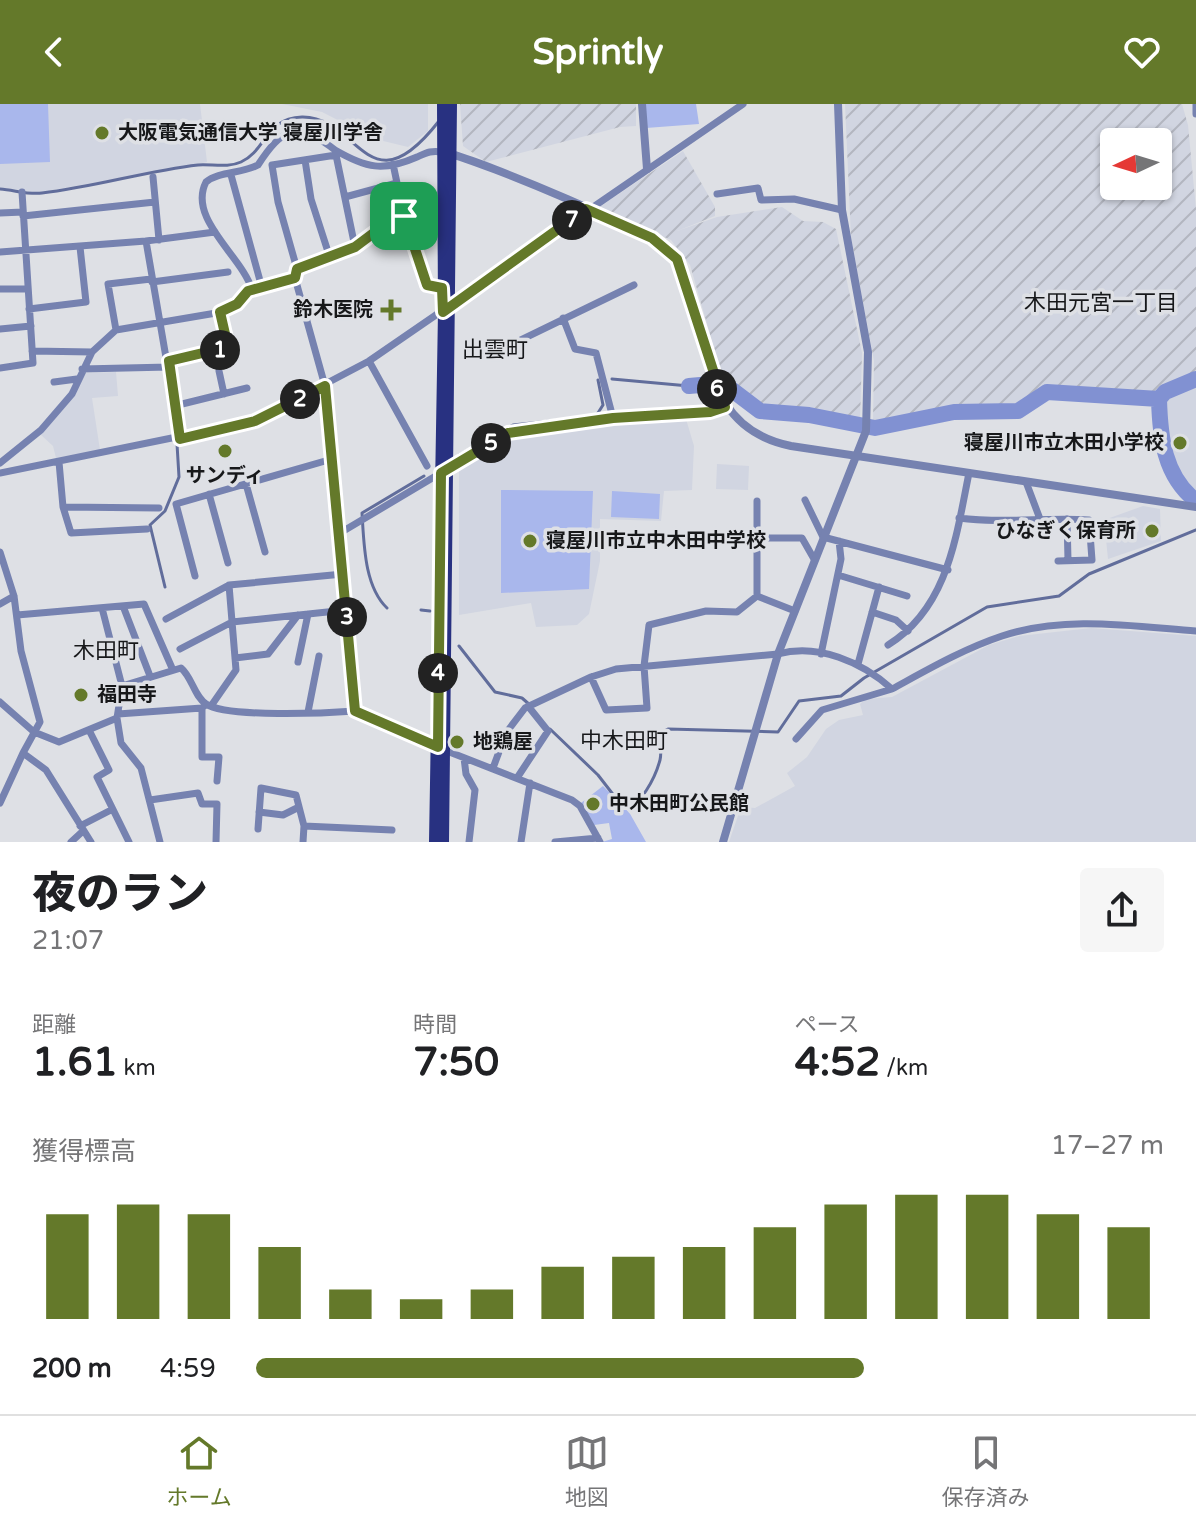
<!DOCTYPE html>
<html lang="ja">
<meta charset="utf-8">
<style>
body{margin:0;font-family:"Varela Round","Noto Sans JP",sans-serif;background:#f6f6f6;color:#202124;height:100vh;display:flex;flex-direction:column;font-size:30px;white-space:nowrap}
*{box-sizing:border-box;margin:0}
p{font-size:26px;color:#757577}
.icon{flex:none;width:44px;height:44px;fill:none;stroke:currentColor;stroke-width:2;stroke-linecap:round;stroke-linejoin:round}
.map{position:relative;height:738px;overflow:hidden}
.panel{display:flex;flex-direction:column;background:#fff;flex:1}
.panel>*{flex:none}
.needle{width:52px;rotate:266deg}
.controls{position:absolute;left:1100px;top:24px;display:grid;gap:16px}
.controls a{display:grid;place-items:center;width:72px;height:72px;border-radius:8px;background:#fff;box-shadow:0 2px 6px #0004;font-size:40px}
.pin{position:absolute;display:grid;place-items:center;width:68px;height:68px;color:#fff;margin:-34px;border-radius:16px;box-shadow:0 4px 12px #0006}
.km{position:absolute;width:40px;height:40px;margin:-20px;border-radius:50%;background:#222;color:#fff;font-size:22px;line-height:40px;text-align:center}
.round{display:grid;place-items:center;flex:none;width:84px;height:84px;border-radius:8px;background:#f6f6f6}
.summary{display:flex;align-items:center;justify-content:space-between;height:136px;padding:0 32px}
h1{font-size:44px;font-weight:800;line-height:60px}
.metrics{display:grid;grid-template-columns:repeat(3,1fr);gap:12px;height:136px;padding:8px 32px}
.metrics div{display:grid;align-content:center}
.metrics b{font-size:40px;font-weight:800}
.metrics small{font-size:22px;font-weight:400}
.metrics p{font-size:22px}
.chart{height:224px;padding:16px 32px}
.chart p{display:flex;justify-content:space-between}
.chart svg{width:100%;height:144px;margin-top:8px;stroke:#64792a;stroke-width:6}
ul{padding:0 32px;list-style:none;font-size:26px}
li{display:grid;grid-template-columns:128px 96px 1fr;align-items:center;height:60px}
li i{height:20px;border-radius:10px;background:#64792a}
header{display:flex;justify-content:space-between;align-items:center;height:104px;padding:0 32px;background:#64792a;color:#fff;font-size:36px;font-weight:800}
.tabs{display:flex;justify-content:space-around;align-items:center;height:112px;border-top:2px solid #e0e0e0;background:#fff;font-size:22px;color:#757577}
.tabs a{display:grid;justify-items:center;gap:4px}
.tabs .selected{color:#64792a}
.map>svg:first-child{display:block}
</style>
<header><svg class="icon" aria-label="back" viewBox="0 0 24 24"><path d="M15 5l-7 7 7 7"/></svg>Sprintly<svg class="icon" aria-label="heart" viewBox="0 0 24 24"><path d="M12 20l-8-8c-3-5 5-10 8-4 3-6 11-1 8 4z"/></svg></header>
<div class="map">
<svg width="1196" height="738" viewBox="0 0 1196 738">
<defs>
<pattern id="industrial-furrows" width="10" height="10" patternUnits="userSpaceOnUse" patternTransform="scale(2)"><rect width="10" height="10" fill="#d1d5e1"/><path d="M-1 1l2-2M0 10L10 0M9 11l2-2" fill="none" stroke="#b3b6c0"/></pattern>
</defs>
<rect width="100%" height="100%" fill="#dee0e5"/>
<path fill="#d1d5e1" d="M0,0H200L207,58L37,89L0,84Z
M282,0H428V27L408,43L375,35L322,8Z
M116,268L118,292L92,294L100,346L56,354L53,342L40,330L82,269Z
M1196,278V392L1188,389L1167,354L1161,296L1166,289Z
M630,315H686L694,342L692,386L664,387L661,417L600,415V457L589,510L577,521L536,523L531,499L459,511V365L504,337L607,322Z
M717,360L749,362L748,386L716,385Z
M1143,402L1160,405L1161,437L1108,455L1104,416Z
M1091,524L1196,532V738H729L741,703L755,704L795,682L787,669L807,653L826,625L839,616L863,611L860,600L866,595L892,593L989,541L1019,532Z"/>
<path fill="url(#industrial-furrows)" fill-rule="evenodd" d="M460,0H636V22L620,23L486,58L463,42Z
M845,0H1182L1188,21L1196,105V269L1157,287H1043L1013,305L961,306L873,317L874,257L851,133ZM1114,38H1158V82H1114Z
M683,47L715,103V112L677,127L717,113L782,103L803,117L823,118L836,125L862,249L860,318L761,300L722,272L690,161L671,136L598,104Z"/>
<path fill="#a9b7ec" d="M0,0H48L50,58L0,60Z
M645,0H696L699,20L646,24Z
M501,386L593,387L589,485L501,489Z
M612,387L660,390L659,415L611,413Z
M603,682L629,708L646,738H602L612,735L609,719L594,721L581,699Z"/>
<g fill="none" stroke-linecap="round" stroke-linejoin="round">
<path stroke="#616d9b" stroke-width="3" d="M0,85C14,86 29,91 42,89C95,83 146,67 198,61C212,60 228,64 241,58C266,47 265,14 302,13C359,12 368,108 439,17
M612,275L689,282
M459,351L513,321L596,312L603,301L598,276
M165,483L150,421L165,407L179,373L177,340
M387,504C364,482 364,439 362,409L424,372
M421,506L430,507
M459,542L495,588L522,594L530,601
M550,625L598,671L622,702C640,707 656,671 660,656C662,648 660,638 659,630L668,625L778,628L799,597L841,592L864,574L987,503L1059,492L1089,470L1196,426"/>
<path stroke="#8191d2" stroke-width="16" d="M689,282L723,279L760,307L809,311L875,324L954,308L1018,307L1047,288L1159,295L1165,288L1196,275
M1159,295C1160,333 1164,372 1196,397"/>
<path stroke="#7682b0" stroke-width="7" d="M1196,0V10
M335,46C366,64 383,68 417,53C426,49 431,46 442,48
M305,56L311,95L330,154
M393,60L404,112
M231,71L262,184
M153,73L159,136
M717,90L758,84L761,96L794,95L842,106
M345,93L397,79
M0,109L23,108
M23,112L155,98
M146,137L180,335
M355,143L336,51L272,61L278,98L297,165L295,174L325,282L355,607L406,631L572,696L580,702L600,738
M0,148L146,137L215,128
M297,165L355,143L387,119L404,112L427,181L442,184
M152,178L228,168
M0,185H28
M252,186C243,153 187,115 206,78C219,67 242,70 258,61C282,24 297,16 335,46L336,51
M29,205L86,198L80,143
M563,214L575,245L596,249L613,314
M0,225L31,222
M116,226L108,180L151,175
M504,244L634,181
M32,247L92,248
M169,257L228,243L220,208
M369,257L427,362
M0,264L33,259L22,88
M82,265L169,263
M219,267L224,290
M54,278L77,275
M174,302L247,284
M59,358L63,403L71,429L147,425
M0,359L41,326L72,290L92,248L116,226L222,208L248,187L295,174
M0,369L255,317L369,257L743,0
M1026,378L1040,415
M246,380L265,448
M209,390L228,459
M805,396L823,433L948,466
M757,397V492L795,507
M63,403L159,404
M959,414C1004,420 1045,413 1089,416L1092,456L1058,457
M1067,415L1068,456
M340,429L508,329L603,318L613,314L710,308L725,303
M757,434H802L814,455
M0,448L14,492L21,547L40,618L23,649L46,666L91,738
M838,471L907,492
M195,472L176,400L332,355
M0,500L14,492
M123,502L150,572
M872,508L896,516L908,527
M17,511L144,500L172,564
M166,515L229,481L343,470
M888,541C948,504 956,433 969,369
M180,545L232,518L346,506
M821,550L841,455L839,437
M235,554L268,550L298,511
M298,558L308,510
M858,560L879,483
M591,573L606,606L647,604L644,562L649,521L706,507L737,508L757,492
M122,582L181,564C192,573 194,592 206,600C227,614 328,609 355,607
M0,598L34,628L59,638L117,614L122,582L102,504
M211,602L236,566L229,481
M202,604V653H219L217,677
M308,608L319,552
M118,610L202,604L206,600
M117,614L121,639L141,664L160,738
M89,626L109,666L97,673L129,738
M796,635L822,606L892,585
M464,654L466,670L475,686L469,738
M493,664L506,629L525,604L591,573L616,565L778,550C818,539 862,558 892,585C927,566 963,545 1002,532C1064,511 1132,522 1196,527
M517,674L548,627L528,602
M150,696L198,689L202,700H217L216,738
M0,699L23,649
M259,708L283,711L297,704
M80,722L111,706
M304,722L392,726
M258,725L261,684L296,691L304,722L303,738
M71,738L83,727
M521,738L530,679
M555,738L598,734"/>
<path stroke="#7682b0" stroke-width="8" d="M642,0L647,65
M447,49C484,58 654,128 675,152C685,164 688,182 692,197C711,263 713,326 791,342L1196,403
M723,738L778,550L866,327L868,248L842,106L838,0"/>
<path stroke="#283181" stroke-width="10" d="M434,738L443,208L442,0
M444,738L452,0"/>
</g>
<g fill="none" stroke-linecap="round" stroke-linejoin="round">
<defs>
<path id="route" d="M586,105L652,134L677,155L725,303L710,308L613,314L508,329L441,369L438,643L355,607L325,282L255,317L180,335L169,257L228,243L220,208L237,200L248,187L295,174L297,165L355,143L387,119L404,112L427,181L442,184L443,208Z"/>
</defs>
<use href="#route" stroke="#fff" stroke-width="16"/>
<use href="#route" stroke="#64792a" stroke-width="10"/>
</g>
<g fill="#64792a" stroke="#dee0e5" stroke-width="3">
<circle cx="102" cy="29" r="8"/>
<path d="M387 194h8v8h8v8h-8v8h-8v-8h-8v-8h8z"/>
<circle cx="1180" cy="339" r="8"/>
<circle cx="225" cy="347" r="8"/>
<circle cx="1152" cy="427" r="8"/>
<circle cx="530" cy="437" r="8"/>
<circle cx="81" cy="591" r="8"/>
<circle cx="457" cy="638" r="8"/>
<circle cx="593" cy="700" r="8"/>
</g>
<g text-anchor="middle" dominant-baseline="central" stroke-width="7" stroke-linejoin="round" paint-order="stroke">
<g font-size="20" font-weight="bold" fill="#17181a" stroke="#dee0e5" text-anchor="start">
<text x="118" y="29">大阪電気通信大学 寝屋川学舎</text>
<text x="373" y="206" text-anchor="end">鈴木医院</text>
<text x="1164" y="339" text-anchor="end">寝屋川市立木田小学校</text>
<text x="225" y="372" text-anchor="middle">サンディ</text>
<text x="1136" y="427" text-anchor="end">ひなぎく保育所</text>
<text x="546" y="437">寝屋川市立中木田中学校</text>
<text x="97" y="591">福田寺</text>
<text x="473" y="638">地鶏屋</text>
<text x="609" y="700">中木田町公民館</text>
</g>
<g font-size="22" fill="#17181a" stroke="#dee0e5">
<text x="1101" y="199">木田元宮一丁目</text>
<text x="495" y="246">出雲町</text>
<text x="106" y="547">木田町</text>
<text x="624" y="637">中木田町</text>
</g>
</g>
</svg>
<div class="controls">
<a><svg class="needle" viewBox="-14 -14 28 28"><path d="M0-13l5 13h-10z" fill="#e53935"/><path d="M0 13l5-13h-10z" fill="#757577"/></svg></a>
</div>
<div class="pin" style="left:404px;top:112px;background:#1e9e55"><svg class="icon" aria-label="arrive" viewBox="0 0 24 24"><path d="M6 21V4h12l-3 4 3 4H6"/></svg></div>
<b class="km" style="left:220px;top:246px">1</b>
<b class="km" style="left:300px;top:295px">2</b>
<b class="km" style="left:347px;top:513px">3</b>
<b class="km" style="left:438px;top:569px">4</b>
<b class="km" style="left:491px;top:339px">5</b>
<b class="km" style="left:717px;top:285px">6</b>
<b class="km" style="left:572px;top:116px">7</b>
</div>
<section class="panel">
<div class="summary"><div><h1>夜のラン</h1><p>21:07</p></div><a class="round"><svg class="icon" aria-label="share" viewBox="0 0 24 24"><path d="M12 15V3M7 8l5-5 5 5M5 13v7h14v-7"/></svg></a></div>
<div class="metrics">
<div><p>距離</p><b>1.61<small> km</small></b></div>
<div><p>時間</p><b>7:50</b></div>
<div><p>ペース</p><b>4:52<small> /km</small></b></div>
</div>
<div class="chart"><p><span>獲得標高</span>17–27 m</p>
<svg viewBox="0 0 160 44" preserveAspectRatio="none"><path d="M5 44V12M15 44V9M25 44V12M35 44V22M45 44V35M55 44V38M65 44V35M75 44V28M85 44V25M95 44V22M105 44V16M115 44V9M125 44V6M135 44V6M145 44V12M155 44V16"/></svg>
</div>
<ul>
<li><b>200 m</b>4:59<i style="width:67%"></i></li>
</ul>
</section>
<nav class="tabs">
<a class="selected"><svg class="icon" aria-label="home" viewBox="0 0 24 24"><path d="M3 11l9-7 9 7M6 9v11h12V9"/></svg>ホーム</a>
<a><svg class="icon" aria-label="map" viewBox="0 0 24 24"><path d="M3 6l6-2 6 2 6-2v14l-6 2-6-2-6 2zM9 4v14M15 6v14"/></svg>地図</a>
<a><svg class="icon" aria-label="saved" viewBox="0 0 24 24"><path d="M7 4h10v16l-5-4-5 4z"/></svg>保存済み</a>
</nav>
